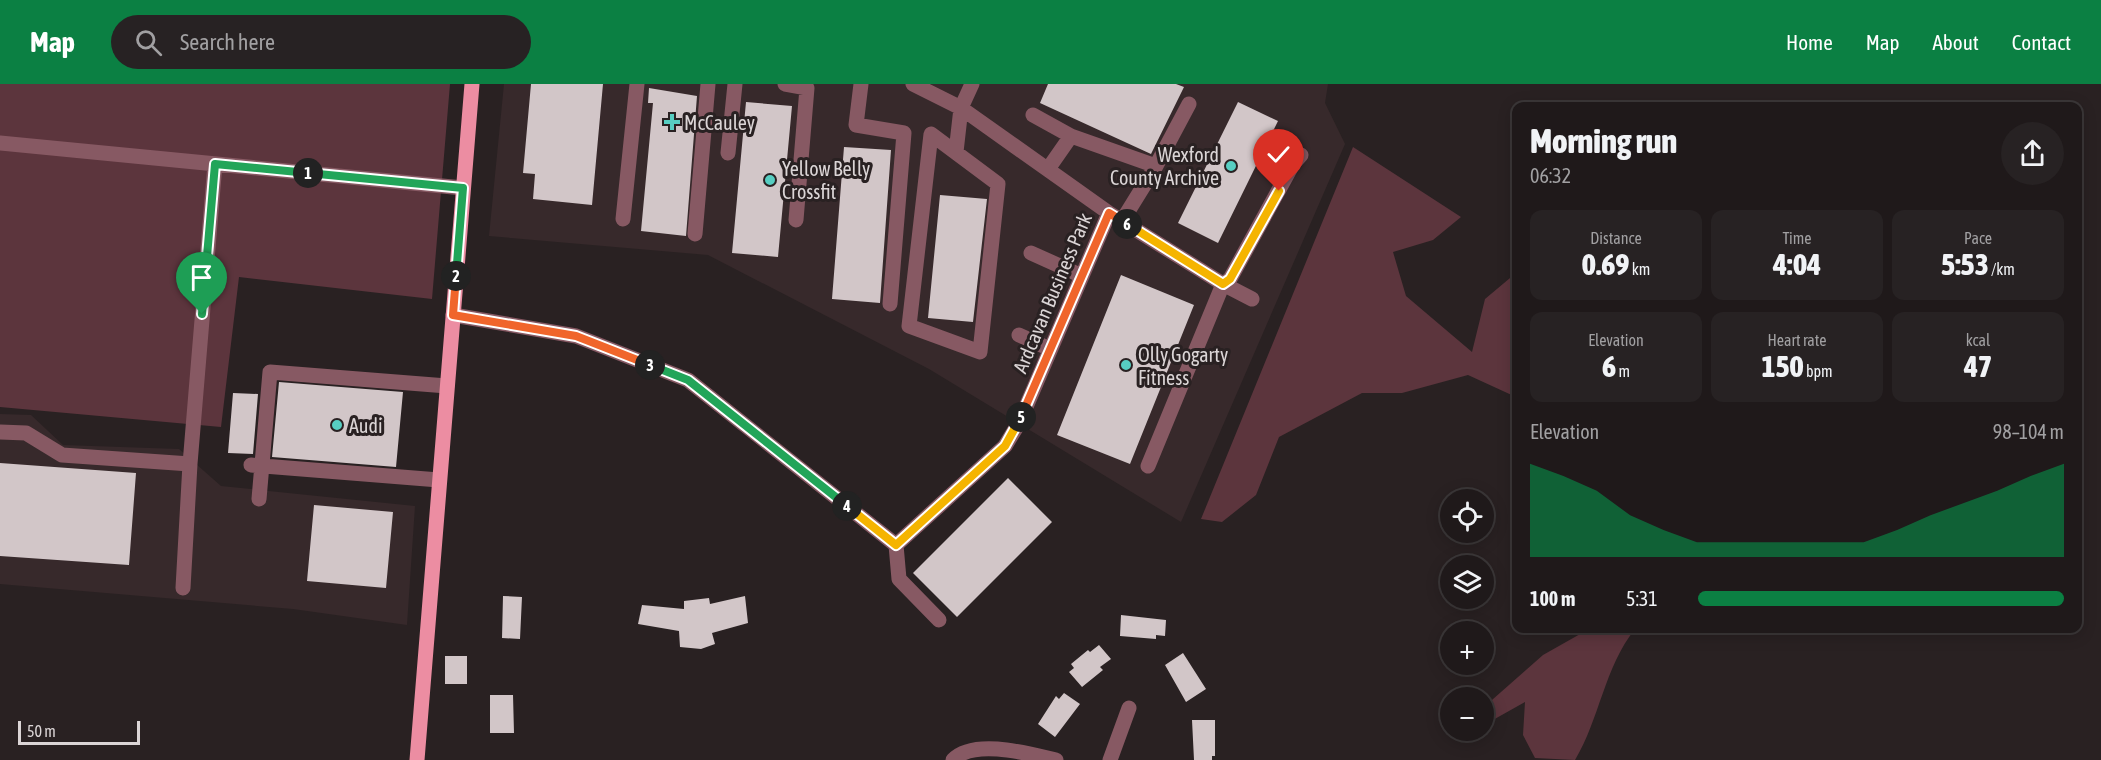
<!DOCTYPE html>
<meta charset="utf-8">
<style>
body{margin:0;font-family:"Asap Condensed",sans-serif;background:#272223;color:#f1f3f6;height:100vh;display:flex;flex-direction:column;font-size:22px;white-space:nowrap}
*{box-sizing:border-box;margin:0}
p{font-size:20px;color:#a1a0a2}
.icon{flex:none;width:33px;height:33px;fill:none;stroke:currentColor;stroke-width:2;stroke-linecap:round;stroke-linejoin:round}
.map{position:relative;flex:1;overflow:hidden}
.details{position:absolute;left:1512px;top:18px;width:570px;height:531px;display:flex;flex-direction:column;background:#1f191a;border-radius:12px;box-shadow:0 3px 15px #0003,0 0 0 2px #3c3839}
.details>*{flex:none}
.controls{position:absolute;left:1440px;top:405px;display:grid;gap:12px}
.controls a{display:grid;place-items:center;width:54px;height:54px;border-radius:50%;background:#1f191a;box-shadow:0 3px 15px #0003,0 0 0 2px #3c3839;font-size:30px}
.scale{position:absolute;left:18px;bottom:15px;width:122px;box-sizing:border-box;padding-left:6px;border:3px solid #dbd5d6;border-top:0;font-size:16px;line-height:21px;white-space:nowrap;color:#dbd5d6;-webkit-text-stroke:4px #292122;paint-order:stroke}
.pin{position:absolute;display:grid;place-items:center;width:51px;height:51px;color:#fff;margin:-62px -26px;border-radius:50% 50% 50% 0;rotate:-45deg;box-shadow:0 0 6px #0007}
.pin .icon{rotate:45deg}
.km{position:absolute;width:30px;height:30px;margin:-15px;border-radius:50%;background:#222;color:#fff;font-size:16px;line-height:30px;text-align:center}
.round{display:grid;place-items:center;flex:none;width:63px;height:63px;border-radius:32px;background:#272223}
.head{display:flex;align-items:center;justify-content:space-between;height:102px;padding:0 18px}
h1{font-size:33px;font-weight:800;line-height:45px}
.metrics{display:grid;grid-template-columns:repeat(3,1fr);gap:9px;height:102px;padding:6px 18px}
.metrics div{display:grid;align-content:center;border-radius:12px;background:#272223;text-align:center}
.metrics b{font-size:30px;font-weight:800}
.metrics small{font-size:16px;font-weight:400}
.metrics p{font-size:16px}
.chart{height:168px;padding:12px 18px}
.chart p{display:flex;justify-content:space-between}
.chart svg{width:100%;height:108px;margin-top:6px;fill:#0b8043;opacity:.7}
ul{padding:0 18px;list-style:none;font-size:20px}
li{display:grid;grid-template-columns:96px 72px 1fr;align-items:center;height:45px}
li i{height:15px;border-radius:8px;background:#0b8043}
header{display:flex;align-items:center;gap:36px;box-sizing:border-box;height:84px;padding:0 30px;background:#0b8043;color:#fff}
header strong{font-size:28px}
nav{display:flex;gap:33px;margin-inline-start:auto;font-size:21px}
.search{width:420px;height:54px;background:#272223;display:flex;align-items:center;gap:15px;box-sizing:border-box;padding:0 21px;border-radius:33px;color:#a1a0a2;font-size:22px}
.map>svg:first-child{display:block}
</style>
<header>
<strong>Map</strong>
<div class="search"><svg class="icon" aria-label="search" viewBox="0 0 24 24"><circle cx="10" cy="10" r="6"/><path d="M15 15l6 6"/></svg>Search here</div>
<nav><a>Home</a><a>Map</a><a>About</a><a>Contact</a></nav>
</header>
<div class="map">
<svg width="2101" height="676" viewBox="0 0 2101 676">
<rect width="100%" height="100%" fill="#292122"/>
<path fill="#37292b" d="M504,0H1328L1325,19L1345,60L1181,438L929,285L708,171L489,152Z
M0,330L31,331L63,361L179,365L221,402L415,422L407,541L293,525L0,500Z"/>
<path fill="#5c353d" d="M0,0H450L432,215L239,193L221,343L0,323Z
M1353,63L1461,133L1433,156L1393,168L1406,212L1472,268L1485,215L1516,189V313L1468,291L1402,309H1362L1279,353L1256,411L1222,438L1201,435Z
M1589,545H1635C1604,584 1600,634 1575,676L1535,674L1523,651L1525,618L1484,641V623L1543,571Z"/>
<path fill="#d2c6c8" d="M531,0H603L592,121L533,115L535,90L523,89Z
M1048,0H1176L1184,3L1151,70L1040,19Z
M649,4L697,12L686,152L641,147L653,19H648Z
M746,18L792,22L778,173L732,169Z
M1238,18L1278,37L1218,159L1178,139Z
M844,63L891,66L880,219L832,215Z
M940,111L987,115L973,238L928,234Z
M1121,191L1194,221L1130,380L1057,351Z
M279,298L403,308L396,383L272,373Z
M233,309L258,310L253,370L228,369Z
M0,379L136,389L129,481L0,472Z
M1008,394L1052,438L957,533L913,489Z
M314,421L393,428L386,504L307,497Z
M503,512L522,513L520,555L502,554Z
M745,512L748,539L712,549L715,560L701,565L680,563L679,547L638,540L642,521L684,525V517L709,514L710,520Z
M1121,531L1166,536L1165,552L1156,551V555L1120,552Z
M1099,561L1111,575L1100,583L1103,586L1082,603L1069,588L1074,584L1071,580L1088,566L1090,568Z
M1183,569L1206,605L1186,618L1165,581Z
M445,572H467V600H445Z
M1064,609L1080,620L1055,653L1038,640L1056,612L1059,615Z
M490,611H513L514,649H490Z
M1192,636H1215V672H1212V676H1194Z"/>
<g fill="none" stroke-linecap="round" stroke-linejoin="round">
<path stroke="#875963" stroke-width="15" d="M785,0L807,4L796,136
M861,0L856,41L904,49L890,220
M913,0L961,24L1109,129L1223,200L1252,215
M1033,31L1071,52L1156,82L1122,137
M931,50L998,100L980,268L909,242Z
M0,59L463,104
M956,68L961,24L972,0
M728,69L735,0
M1156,82L1189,20
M1048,85L1071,52
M623,135L637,0
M695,150L708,0
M1031,169L1082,192
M453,231L576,252L688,296L896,461L1005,362L1019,339L1109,129
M1019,251L1050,265
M0,348L26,349L62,371L190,380
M251,381L439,396
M1148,382L1223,200L1230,195L1293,80L1301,71
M259,415L270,288L447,302
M896,461L899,495L939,536
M183,504L190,380L215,80
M953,676C974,654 1030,670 1056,676
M1110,676L1129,624"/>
<path stroke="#ec8da2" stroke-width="15" d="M417,676L472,0"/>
</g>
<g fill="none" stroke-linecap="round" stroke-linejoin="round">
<defs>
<path id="split-1" d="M202,230L215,80L308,89"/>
<path id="split-2" d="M308,89L463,104L456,192"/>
<path id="split-3" d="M456,192L453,231L576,252L650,281"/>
<path id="split-4" d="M650,281L688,296L847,422"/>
<path id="split-5" d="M847,422L896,461L1005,362L1021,333"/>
<path id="split-6" d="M1021,333L1109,129L1127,140"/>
<path id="split-7" d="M1127,140L1223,200L1230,195L1279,107"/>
</defs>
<use href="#split-1" stroke="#fff" stroke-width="12"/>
<use href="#split-2" stroke="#fff" stroke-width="12"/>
<use href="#split-3" stroke="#fff" stroke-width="12"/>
<use href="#split-4" stroke="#fff" stroke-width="12"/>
<use href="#split-5" stroke="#fff" stroke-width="12"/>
<use href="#split-6" stroke="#fff" stroke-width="12"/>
<use href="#split-7" stroke="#fff" stroke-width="12"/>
<use href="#split-1" stroke="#22a559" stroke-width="8"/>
<use href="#split-2" stroke="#22a559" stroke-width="8"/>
<use href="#split-3" stroke="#f0652b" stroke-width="8"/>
<use href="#split-4" stroke="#22a559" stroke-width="8"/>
<use href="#split-5" stroke="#f5b400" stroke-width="8"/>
<use href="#split-6" stroke="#f0652b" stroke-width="8"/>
<use href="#split-7" stroke="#f5b400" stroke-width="8"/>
</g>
<g fill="#57cec2" stroke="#292122" stroke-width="2">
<path d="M669 29h6v6h6v6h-6v6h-6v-6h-6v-6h6z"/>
<circle cx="1231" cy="82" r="6"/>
<circle cx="770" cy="96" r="6"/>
<circle cx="1126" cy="281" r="6"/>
<circle cx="337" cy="341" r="6"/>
</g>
<g text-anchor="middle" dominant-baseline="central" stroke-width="6" stroke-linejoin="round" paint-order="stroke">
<g font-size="20" fill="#dbd5d6" stroke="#292122" text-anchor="start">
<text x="684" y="38">McCauley</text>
<text x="1219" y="70" text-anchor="end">Wexford<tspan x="1219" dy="23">County Archive</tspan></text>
<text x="782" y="84">Yellow Belly<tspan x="782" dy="23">Crossfit</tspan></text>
<text x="1138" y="270">Olly Gogarty<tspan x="1138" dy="23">Fitness</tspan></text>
<text x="349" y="341">Audi</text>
</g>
<g font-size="20" fill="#dbd5d6" stroke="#292122">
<text transform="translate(1052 209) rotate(-67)">Ardcavan Business Park</text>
</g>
</g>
</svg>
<div class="controls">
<a><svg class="icon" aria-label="locate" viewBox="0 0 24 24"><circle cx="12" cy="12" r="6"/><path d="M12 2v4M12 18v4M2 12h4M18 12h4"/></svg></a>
<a><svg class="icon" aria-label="layers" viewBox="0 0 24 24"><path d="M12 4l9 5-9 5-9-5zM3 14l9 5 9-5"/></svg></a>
<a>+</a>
<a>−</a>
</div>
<div class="scale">50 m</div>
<div class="pin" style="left:202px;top:230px;background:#1e9e55"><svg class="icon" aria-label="arrive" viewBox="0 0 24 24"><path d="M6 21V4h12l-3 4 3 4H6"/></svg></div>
<div class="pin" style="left:1279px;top:107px;background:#d93025"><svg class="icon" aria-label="check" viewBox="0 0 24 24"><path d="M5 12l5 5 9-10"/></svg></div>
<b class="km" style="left:308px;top:89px">1</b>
<b class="km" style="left:456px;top:192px">2</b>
<b class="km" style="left:650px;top:281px">3</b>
<b class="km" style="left:847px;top:422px">4</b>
<b class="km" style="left:1021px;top:333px">5</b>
<b class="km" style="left:1127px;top:140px">6</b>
<section class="details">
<div class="head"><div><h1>Morning run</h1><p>06:32</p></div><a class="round"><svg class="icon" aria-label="share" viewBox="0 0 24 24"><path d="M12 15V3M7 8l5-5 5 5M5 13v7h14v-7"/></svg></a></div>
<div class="metrics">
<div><p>Distance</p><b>0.69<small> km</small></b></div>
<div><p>Time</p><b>4:04</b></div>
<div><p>Pace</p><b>5:53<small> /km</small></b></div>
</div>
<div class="metrics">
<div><p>Elevation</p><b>6<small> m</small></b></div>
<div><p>Heart rate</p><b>150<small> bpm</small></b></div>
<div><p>kcal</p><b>47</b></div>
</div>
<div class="chart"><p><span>Elevation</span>98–104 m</p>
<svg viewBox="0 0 160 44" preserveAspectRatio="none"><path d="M0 44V6L10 11L20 17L30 27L40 33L50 38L60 38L70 38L80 38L90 38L100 38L110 33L120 27L130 22L140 17L150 11L160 6V44z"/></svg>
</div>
<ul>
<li><b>100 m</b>5:31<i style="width:100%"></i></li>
</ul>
</section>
</div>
